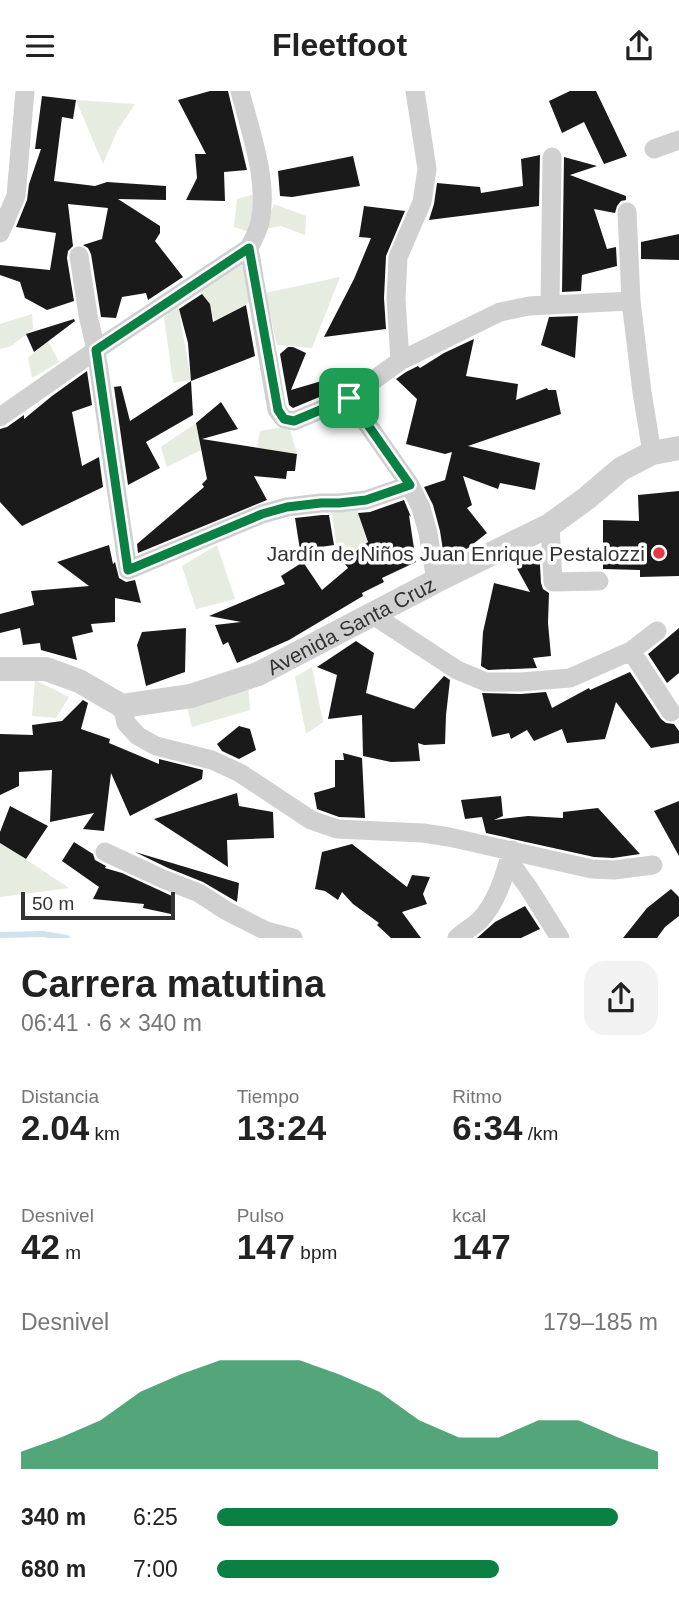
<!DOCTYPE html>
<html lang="es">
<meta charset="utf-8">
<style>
body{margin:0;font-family:Arial,sans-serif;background:#f2f2f2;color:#222;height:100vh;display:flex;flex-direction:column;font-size:26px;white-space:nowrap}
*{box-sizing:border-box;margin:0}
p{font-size:23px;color:#767676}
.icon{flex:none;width:38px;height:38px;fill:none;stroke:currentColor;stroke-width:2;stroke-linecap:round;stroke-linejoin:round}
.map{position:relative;height:847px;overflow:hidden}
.side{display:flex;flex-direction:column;background:#fff;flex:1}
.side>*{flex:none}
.scale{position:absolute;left:21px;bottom:18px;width:154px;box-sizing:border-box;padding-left:7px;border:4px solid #333;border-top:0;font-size:19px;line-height:24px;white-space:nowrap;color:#333;-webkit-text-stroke:5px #fff;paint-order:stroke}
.pin{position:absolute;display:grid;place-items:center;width:60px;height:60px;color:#fff;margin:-30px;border-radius:14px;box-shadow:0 4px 10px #0006}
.round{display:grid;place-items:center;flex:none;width:74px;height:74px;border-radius:21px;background:#f2f2f2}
.head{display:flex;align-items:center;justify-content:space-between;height:119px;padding:0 21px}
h1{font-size:38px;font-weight:800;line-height:52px}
.figures{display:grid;grid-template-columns:repeat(3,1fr);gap:10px;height:119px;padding:7px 21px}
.figures div{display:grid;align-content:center}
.figures b{font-size:35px;font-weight:800}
.figures small{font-size:19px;font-weight:400}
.figures p{font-size:19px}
.chart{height:196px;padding:14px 21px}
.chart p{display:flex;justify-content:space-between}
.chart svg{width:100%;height:126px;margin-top:7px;fill:#0b8043;opacity:.7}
ul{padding:0 21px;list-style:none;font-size:23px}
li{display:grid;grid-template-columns:112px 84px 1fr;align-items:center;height:52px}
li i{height:18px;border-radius:9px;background:#0b8043}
header{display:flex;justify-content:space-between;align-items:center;height:91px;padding:0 21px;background:#fff;font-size:32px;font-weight:800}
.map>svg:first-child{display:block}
</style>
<header><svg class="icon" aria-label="menu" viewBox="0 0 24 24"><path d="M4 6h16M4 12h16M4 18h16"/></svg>Fleetfoot<svg class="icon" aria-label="share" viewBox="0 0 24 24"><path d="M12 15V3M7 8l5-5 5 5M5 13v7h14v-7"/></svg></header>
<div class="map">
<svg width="679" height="847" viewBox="0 0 679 847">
<rect width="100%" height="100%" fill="#fff"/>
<path fill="#e6ecdf" d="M76,9L135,13L117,40L103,73Z
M256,103V143L234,136L237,108Z
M274,113L306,125L305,144L281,135L265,138Z
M241,173L256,208L215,230L199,199Z
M340,186L312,257L277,254L265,202Z
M178,214L191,289L173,292L164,226Z
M32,223L33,238L11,255L0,258V233Z
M48,250L59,271L32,287L28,267Z
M196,332L201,359L167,376L161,356Z
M289,335L297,363L257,357L260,340Z
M358,420L367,452L338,467L332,422Z
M217,454L235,508L196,518L182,475Z
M312,576L323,631L306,643L295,586Z
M35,589L69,606L56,627L32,625Z
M248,591L250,619L192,636L186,611Z
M0,751L69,797L0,806Z"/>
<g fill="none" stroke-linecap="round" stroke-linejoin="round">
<path stroke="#cfe2ee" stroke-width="6" d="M0,844L43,843L67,847"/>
</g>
<path fill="#1a1a1a" d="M210,0H228L247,79L224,81L225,110L186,109L197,87L195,63H206L178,9Z
M570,0H596L627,65L604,73L584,31L562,42L549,10Z
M42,5L76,9L73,28L62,26L54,90L95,95L107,91L166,95V109L118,108L160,135V142L155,150L183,186L148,209L146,202L122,206L116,227L101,226L91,163L88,157L83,154L102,148L108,117L68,113L73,155L68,160L67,167L74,210L47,219L25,207L20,191L0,184V174L50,179L56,142L16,136L27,109L29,93L41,58H35Z
M540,64L539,115L429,129L434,113L437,92L480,96L481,102L523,95L521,68Z
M353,65L360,95L292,106L280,105L278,80Z
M564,66L597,75L570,84L626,105V109L621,110L617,115L615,122L594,118L607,158L616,156L617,175L582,184L581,200L562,201Z
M364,115L405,120L386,165L384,207L386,238L324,246L354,188L371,147L359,146Z
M679,143V169L641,168V151Z
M202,203L210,213L213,231L246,214L255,265L191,290L193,324L146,351L160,377L128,394L114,296L121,295L130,330L191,290L188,252L179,218Z
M578,225L575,267L541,254L549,226Z
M74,228L75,230L34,261L26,243Z
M474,248L466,285L518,293L516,309L547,297L548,299H556L561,323L468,355L540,372L535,399L500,392L498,398L463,385L472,414L467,417L487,442L468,457L447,468L444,466L440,440L433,414L424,396L445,389L452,361L445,363L406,353L417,308L396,288L406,281L418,275L420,277L444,262Z
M288,256H293L306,262L291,299L325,289L329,302L293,317L289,314L280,263Z
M87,280L92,314L72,321L82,375L99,366L103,396L22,435L0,411V338L7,336L24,324V328L52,305Z
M221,311L238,338L202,348L297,363L295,380H287L286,388L254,385L267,409L138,462L137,453L204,396L202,393L207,388L196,332Z
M679,400V485L640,486V479L603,478V429L639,430L638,404Z
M404,409L411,426L409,424L416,471L382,487L384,491L362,502L363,505L289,549L237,572L228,551L223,554L215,534L241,531L209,525L285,493L281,485L303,471L322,499L348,477L343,470L368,451L358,422L370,421Z
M322,424H329L334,454L300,459L295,427Z
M109,454L113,473L115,471L119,487L126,491L135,489L141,512L115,507V531L91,533L93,541L72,546L77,569L41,559L40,552L23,554L20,537L0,542V523L34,514L31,500L89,495L57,471Z
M539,457L541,492L543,498L549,502L548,532L551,565L533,567L537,577L488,579L481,575L483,541L494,492L530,501L514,472Z
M186,537L185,581L146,595L137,554L142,541Z
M679,537V582L667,592L648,563Z
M356,550L374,562L366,602L414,618L444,585L450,589L446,624L445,653L424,654L418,652L420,670L391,671L363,665L362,624L328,628L337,584L317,576Z
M630,581L661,628L666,632L674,633L679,640V652L651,657L616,611L605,648L567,652L562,638L534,650L527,639L511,648L509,642L492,646L482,602L521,603L546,601L552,617L589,597L590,599Z
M83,609L88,612L81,638L110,648L109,652L159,673V668L203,679L202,688L130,725L111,682L104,740L83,738L94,722L50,731L52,679L19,681V695L0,704V643L33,644L32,634L62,630Z
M239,635L250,638L256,659L239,668L222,660L217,653Z
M343,662L362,667L365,727L339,726L317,718L314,702L335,696V669H344Z
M237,702L239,715L273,721L274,747L227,749L228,776L154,728Z
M501,705L503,725L494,729L528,725L563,727V721L598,717L640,763L613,767L594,766L486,742L482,726L465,728L461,709Z
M679,710V765L654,720Z
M10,715L48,735L26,768L0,752V741Z
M74,751L93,763L95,769L106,775L105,777L122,782L172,805L171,823L143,817L144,813L93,808L99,796L62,770Z
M352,753L407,796L412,784L430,786L423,803L427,813L402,821L421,847H391L377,834L379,832L353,813L342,801L338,809L325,800L315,798L322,761Z
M135,761L239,792L237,811L203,791L168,777Z
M671,798L679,806V825L665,836L657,847H623L647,817Z
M525,815L540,838L521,847H477L495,831Z"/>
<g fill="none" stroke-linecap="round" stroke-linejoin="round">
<path stroke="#d0d0d0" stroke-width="19" d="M240,0C250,40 269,90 260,131C258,140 253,149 249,157
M654,58L679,49
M627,121L631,210L642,301L652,362
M0,142L16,105L25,0
M249,157L277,319L284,328L294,330L349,307L400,270L500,221L529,215L631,210
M79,165L88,224L96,259L128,479L262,423L287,416L321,412H339L366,409L410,394
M550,213L552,66
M400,270L396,208L398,166L422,111L427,78L415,0
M349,307L410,394L421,417L428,442L436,490
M0,326L96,259L249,157
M550,434L553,491L599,490
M373,524L457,579L486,591H521L570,587L631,560L657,540
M631,560L671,621
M122,615L126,632L138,645L156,655L212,669L240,682L311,729L337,738L423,742L449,746L592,778L614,779L653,774
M105,761L163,788L199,802L225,819L266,840L293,847
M509,770L528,796L560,847
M457,847C464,841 472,836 479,830C497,812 505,783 512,759"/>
<path stroke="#d0d0d0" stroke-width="24" id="s1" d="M0,578H46L79,590L122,615L191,605L258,583L436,490L550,434L587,407L621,378L652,362L679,357"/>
</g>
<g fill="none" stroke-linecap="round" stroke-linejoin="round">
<defs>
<path id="route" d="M249,157L278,319L284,328L294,330L349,307L410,394L366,409L339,412H321L287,416L262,423L128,479L96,259Z"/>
</defs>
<use href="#route" stroke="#fff" stroke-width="14"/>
<use href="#route" stroke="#0b8043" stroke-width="9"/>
</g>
<circle fill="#e63946" stroke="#fff" stroke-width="2.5" cx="659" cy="462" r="7"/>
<g text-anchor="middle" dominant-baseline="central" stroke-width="7" stroke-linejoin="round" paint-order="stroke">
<g font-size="21" fill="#333" stroke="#fff" text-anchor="end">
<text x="645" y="462">Jardín de Niños Juan Enrique Pestalozzi</text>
</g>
<g font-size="21" fill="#333" stroke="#fff">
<text stroke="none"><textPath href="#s1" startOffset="376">Avenida Santa Cruz</textPath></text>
</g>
</g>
</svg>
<div class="scale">50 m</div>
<div class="pin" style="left:349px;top:307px;background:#1e9e55"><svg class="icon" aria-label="arrive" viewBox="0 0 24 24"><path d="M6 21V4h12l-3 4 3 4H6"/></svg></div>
</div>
<section class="side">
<div class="head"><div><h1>Carrera matutina</h1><p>06:41 · 6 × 340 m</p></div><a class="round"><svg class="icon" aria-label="share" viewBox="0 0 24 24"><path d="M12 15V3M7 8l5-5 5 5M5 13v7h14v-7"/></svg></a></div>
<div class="figures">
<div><p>Distancia</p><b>2.04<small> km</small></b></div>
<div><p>Tiempo</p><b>13:24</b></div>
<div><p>Ritmo</p><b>6:34<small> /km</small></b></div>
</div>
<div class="figures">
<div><p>Desnivel</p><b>42<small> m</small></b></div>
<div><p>Pulso</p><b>147<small> bpm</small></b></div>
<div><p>kcal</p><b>147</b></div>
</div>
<div class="chart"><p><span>Desnivel</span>179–185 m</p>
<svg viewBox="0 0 160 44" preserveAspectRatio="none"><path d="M0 44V38L10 33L20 27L30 17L40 11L50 6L60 6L70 6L80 11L90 17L100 27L110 33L120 33L130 27L140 27L150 33L160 38V44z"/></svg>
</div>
<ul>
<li><b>340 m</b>6:25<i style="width:91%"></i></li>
<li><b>680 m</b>7:00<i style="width:64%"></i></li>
</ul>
</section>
